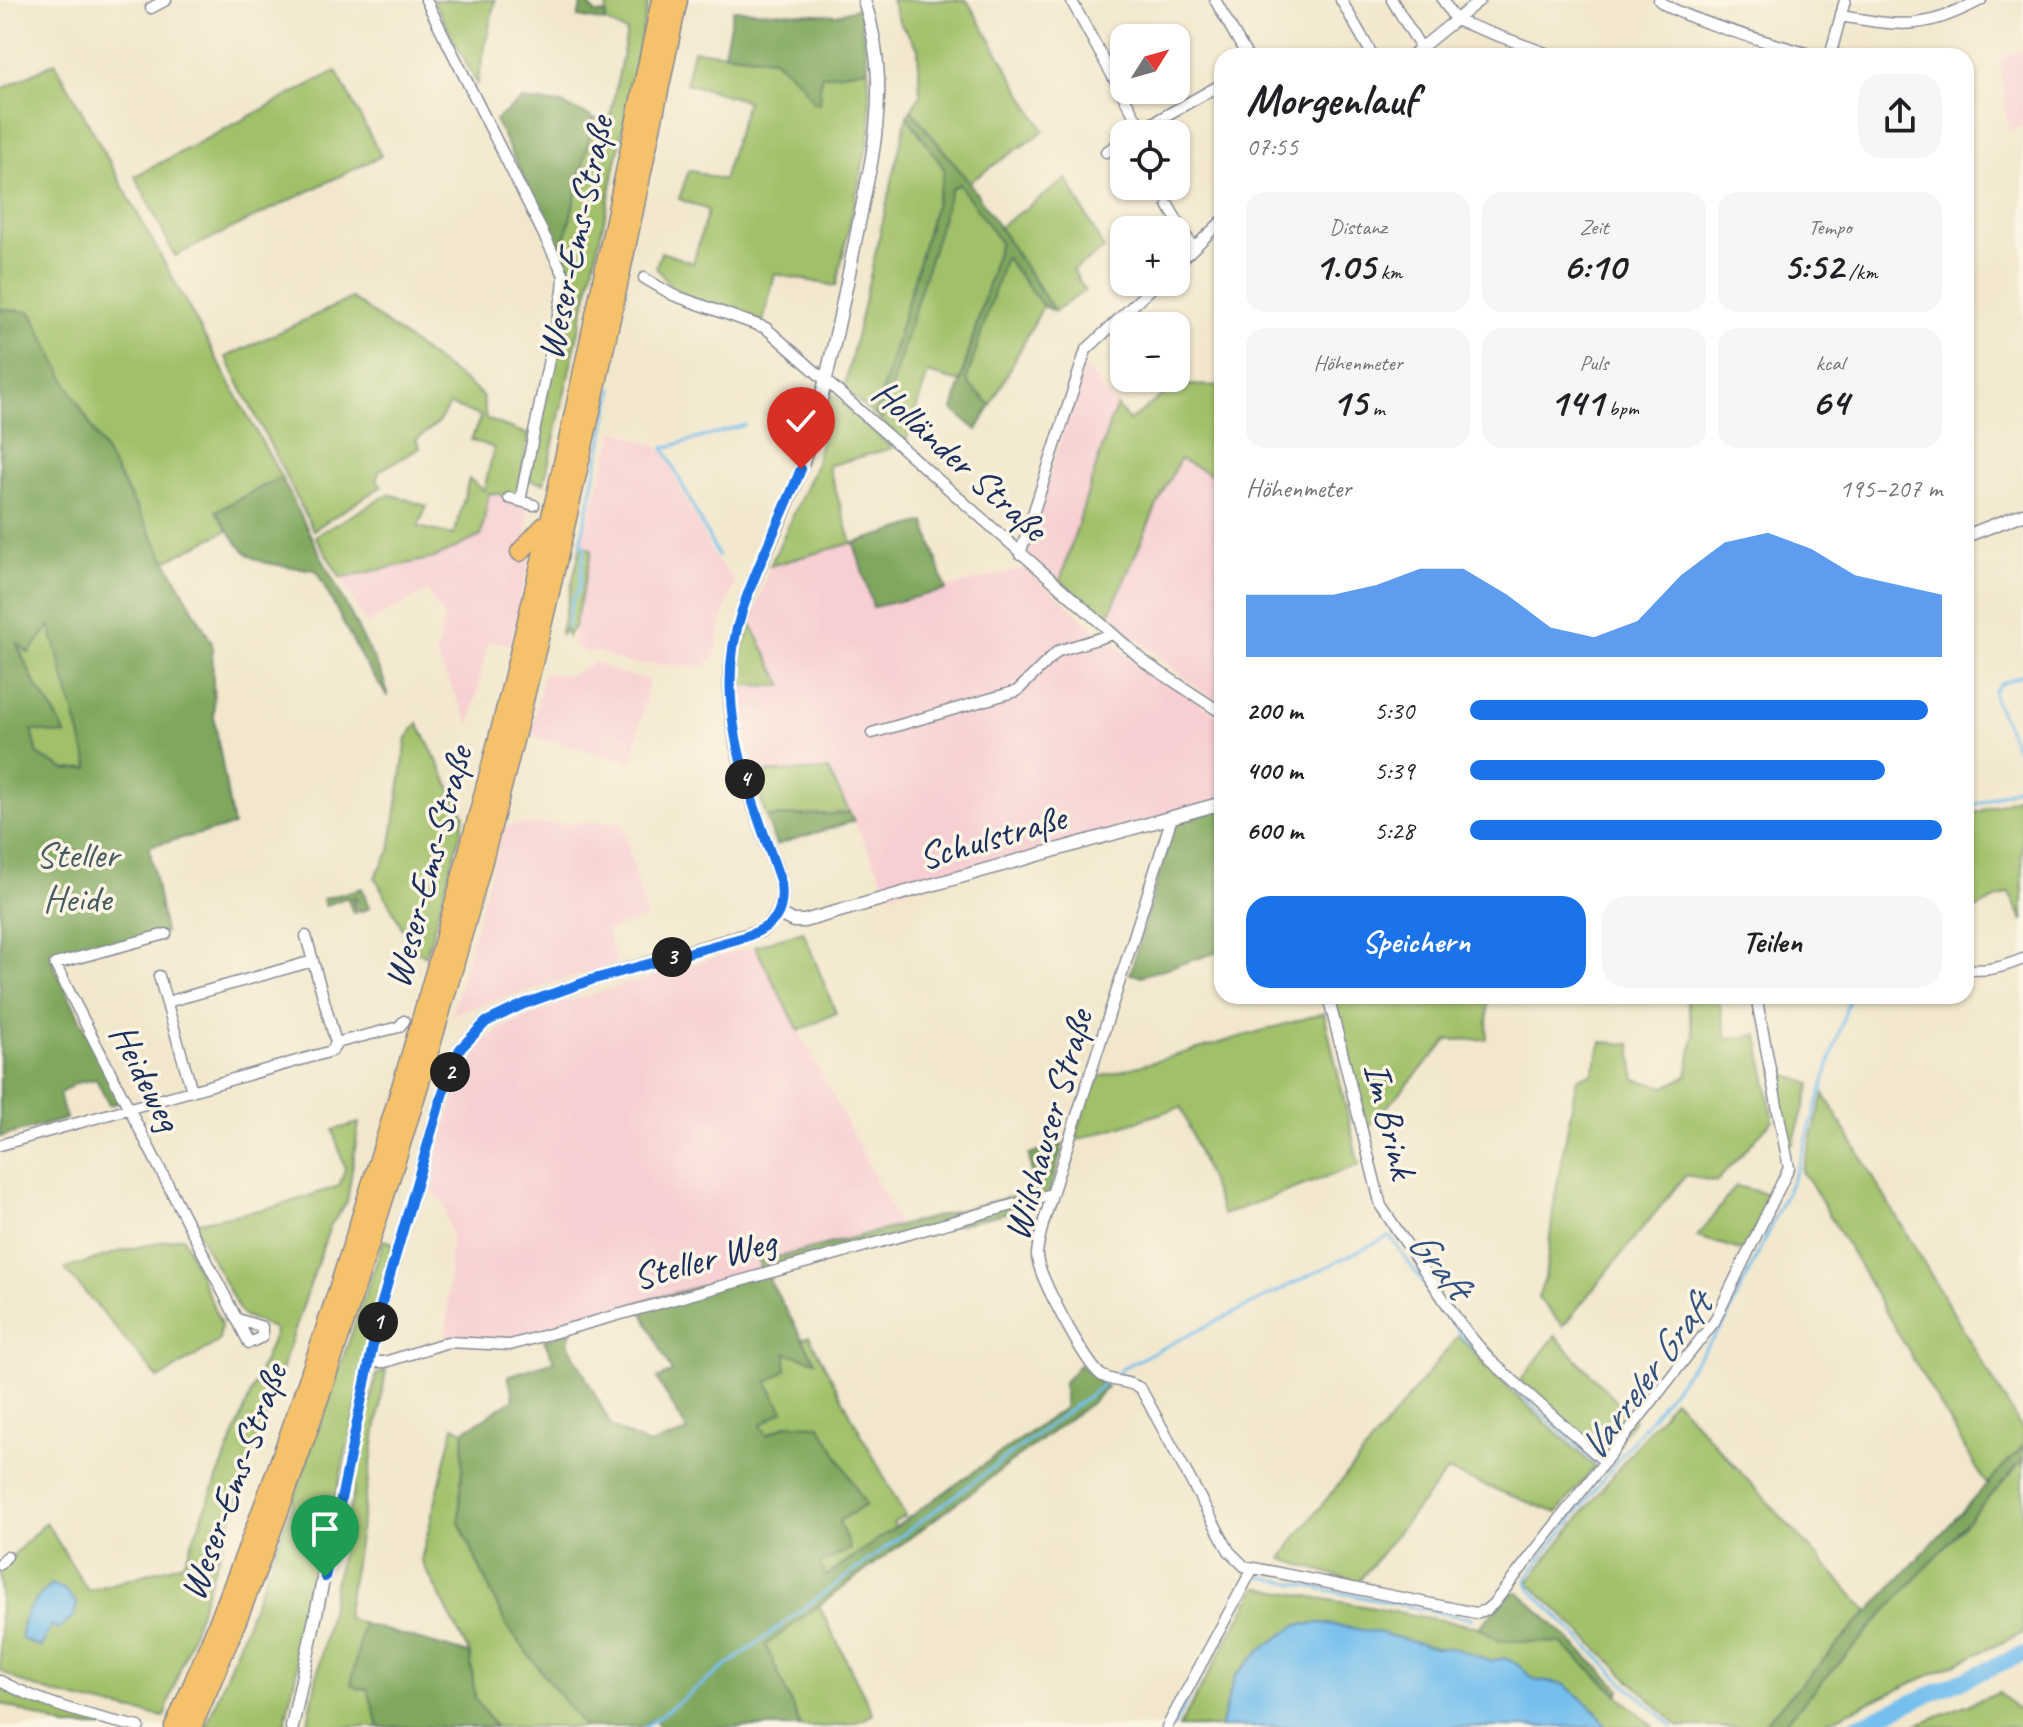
<!DOCTYPE html>
<html lang="de">
<meta charset="utf-8">
<style>
body{margin:0;font-family:Caveat,sans-serif;background:#f6f6f6;color:#202124;height:100vh;display:flex;flex-direction:column;font-size:30px;white-space:nowrap}
*{box-sizing:border-box;margin:0}
p{font-size:26px;color:#757577}
.icon{flex:none;width:44px;height:44px;fill:none;stroke:currentColor;stroke-width:2;stroke-linecap:round;stroke-linejoin:round}
.map{position:relative;flex:1;overflow:hidden}
.side{position:absolute;left:1214px;top:48px;width:760px;height:956px;display:flex;flex-direction:column;background:#fff;border-radius:24px;box-shadow:0 2px 6px #0004}
.side>*{flex:none}
.needle{width:52px;rotate:53deg}
.fabs{position:absolute;left:1110px;top:24px;display:grid;gap:16px}
.fabs a{display:grid;place-items:center;width:80px;height:80px;border-radius:16px;background:#fff;box-shadow:0 2px 6px #0004;font-size:40px}
.pin{position:absolute;display:grid;place-items:center;width:68px;height:68px;color:#fff;margin:-82px -34px;border-radius:50% 50% 50% 0;rotate:-45deg;box-shadow:0 0 8px #0007}
.pin .icon{rotate:45deg}
.km{position:absolute;width:40px;height:40px;margin:-20px;border-radius:50%;background:#222;color:#fff;font-size:22px;line-height:40px;text-align:center}
.round{display:grid;place-items:center;flex:none;width:84px;height:84px;border-radius:24px;background:#f6f6f6}
.summary{display:flex;align-items:center;justify-content:space-between;height:136px;padding:0 32px}
h1{font-size:44px;font-weight:700;line-height:60px}
.metrics{display:grid;grid-template-columns:repeat(3,1fr);gap:12px;height:136px;padding:8px 32px}
.metrics div{display:grid;align-content:center;border-radius:20px;background:#f6f6f6;text-align:center}
.metrics b{font-size:40px;font-weight:700}
.metrics small{font-size:22px;font-weight:400}
.metrics p{font-size:22px}
.chart{height:224px;padding:16px 32px}
.chart p{display:flex;justify-content:space-between}
.chart svg{width:100%;height:144px;margin-top:8px;fill:#1a73e8;opacity:.7}
.button{display:flex;gap:16px;margin-top:auto;padding:16px 32px}
.button a{flex:1;height:92px;border-radius:24px;background:#1a73e8;color:#fff;font-size:32px;font-weight:700;line-height:92px;text-align:center}
.button a+a{background:#f6f6f6;color:#202124}
ul{padding:0 32px;list-style:none;font-size:26px}
li{display:grid;grid-template-columns:128px 96px 1fr;align-items:center;height:60px}
li i{height:20px;border-radius:10px;background:#1a73e8}
.map>svg:first-child{display:block}
</style>
<div class="map">
<svg width="2023" height="1727" viewBox="0 0 2023 1727">
<rect width="100%" height="100%" fill="#fcf5e5"/>
<filter id="ink" filterUnits="userSpaceOnUse"><feTurbulence type="fractalNoise" baseFrequency=".0125" numOctaves="2"/><feDisplacementMap in="SourceGraphic" scale="16" xChannelSelector="R" yChannelSelector="G"/><feConvolveMatrix kernelMatrix="1 2 1 2 8 2 1 2 1" color-interpolation-filters="sRGB"/></filter>
<filter id="wash" filterUnits="userSpaceOnUse"><feTurbulence type="fractalNoise" baseFrequency=".006" numOctaves="4" result="noise"/><feDisplacementMap in="SourceGraphic" scale="32" xChannelSelector="R" yChannelSelector="G"/><feGaussianBlur stdDeviation="1.8" result="paint"/><feColorMatrix in="noise" values="0 0 0 0 0 0 0 0 0 0 0 0 0 0 0 0 0 1.4 0 .05"/><feComposite in="paint" operator="in"/></filter>
<g filter="url(#wash)">
<rect width="100%" height="100%" fill="#f2e7cc"/>
<path fill="#f7cfd2" d="M2023,49V126L2009,131L1999,59Z
M1084,366L1117,406L1060,581L1025,553Z
M615,430L662,449L713,555L735,582L722,619L715,657L703,666L626,663L595,651L589,653L571,644L592,550L582,542Z
M1181,459L1222,480V707L1108,617L1161,496Z
M489,493L517,497L529,513L524,558L530,560L510,645L488,640L470,725L436,656L444,617L427,591L366,624L341,578L434,558L481,536Z
M854,543L873,607L1025,568L1135,663L1222,717V799L890,893L828,770L754,773L742,731L739,685L783,686L751,624L770,566Z
M594,662L616,672L649,680L632,762L531,736L543,673L570,676Z
M621,821L647,918L607,931L616,964L452,1014L503,826Z
M755,946L903,1231L505,1340L446,1338L451,1236L444,1204L431,1188L427,1187L461,1079L475,1050L500,1029L562,1003Z"/>
<path fill="#a0c169" stroke="#5e7864" stroke-width="2" d="M433,0H495L477,84Z
M607,0H649L607,207L544,483L528,480L568,289L565,240L594,118L609,123L627,32L606,22Z
M891,0H967L1044,131L969,182L911,110L920,95L918,48L900,23Z
M693,50L774,59L800,82L814,103H819L821,76L868,69L871,128L836,286L775,274L763,322L679,294L668,283L656,267L661,252L693,263L708,210L679,199L689,170L723,180L747,101L686,83Z
M55,62L281,477L216,511L228,530L166,561L69,387L31,313L0,309V90Z
M336,71L381,156L175,256L135,176Z
M907,116L945,170L875,416L844,389Z
M1067,179L1104,249L1073,270L1085,291L1054,311L999,227Z
M959,184L1000,242L960,382L928,373L905,444L881,421L951,188Z
M1005,256L1043,306L991,405L969,385L967,379Z
M352,298L476,390L483,397L486,419L529,435L517,497L489,493L481,536L434,558L341,578L315,536L389,494L427,506L418,527L454,535L469,479L484,490L494,448L471,440L481,416L449,405L438,423L416,440L420,448L379,471L377,480L382,486L313,530L226,357Z
M1185,385L1222,386V480L1180,459L1161,496L1108,617H1103L1060,581L1110,422L1117,406L1129,421L1170,390Z
M832,394L892,448L828,466L852,543L770,566L815,467Z
M581,545L592,550L574,627L567,637L566,628L560,636Z
M751,624L783,686L739,685L741,657Z
M50,625L90,768L66,770L38,755L32,730L65,734L52,709L34,682L15,640L29,652Z
M418,723L464,815L462,828L426,956L418,951L415,952L375,877L390,851L407,738Z
M828,770L850,813L766,817L754,773Z
M2022,796L2023,921L2009,893L1966,913V816Z
M803,931L836,1013L799,1031L755,946Z
M1333,996H1488L1487,1039L1448,1040L1364,1132Z
M1686,996H1718L1727,1039L1758,1035L1773,1120L1716,1182L1686,1175L1563,1326L1538,1298L1545,1278L1556,1190L1577,1078L1592,1074L1602,1042L1631,1044L1635,1079L1665,1087L1687,1076L1694,1036Z
M1324,1013L1359,1165L1223,1215L1181,1107L1074,1141L1096,1078Z
M1774,1070L1811,1084L1793,1144H1788Z
M1824,1094L2023,1431V1446L1987,1486L1809,1180L1802,1173Z
M359,1123L347,1202L330,1226L164,1717C111,1705 47,1699 0,1671V1569L46,1522L88,1591L184,1563L275,1332L273,1328L242,1315L193,1223L275,1207L339,1186L345,1169L333,1130Z
M1736,1186L1772,1195L1744,1251L1697,1237Z
M183,1237L221,1324L219,1341L159,1379L65,1269L121,1251Z
M384,1240L393,1243L285,1722L280,1727H206L283,1530Z
M809,1336L905,1516L893,1523L896,1528L826,1577L820,1564L839,1521L866,1505L788,1424L766,1435L761,1425L782,1411L767,1383L786,1352L814,1360L802,1339Z
M1458,1336L1511,1391L1595,1467L1557,1513L1447,1471L1358,1582L1282,1559L1296,1537Z
M1555,1336L1634,1420L1611,1450L1601,1452L1520,1381Z
M386,1370L346,1617L363,1624L357,1688L368,1689L379,1727H307L376,1375Z
M1674,1399L1868,1612L1761,1727H1679L1528,1582Z
M454,1426L464,1431L459,1522L506,1625L584,1727H495L475,1699L470,1654L421,1560Z
M2023,1460V1633L1815,1727H1781Z
M1257,1587L1479,1627L1497,1640L1561,1643L1653,1727H1606L1596,1711L1565,1685L1535,1680L1518,1665L1489,1662L1454,1649L1436,1648L1322,1623L1262,1649L1235,1676L1220,1727H1179Z
M818,1604L873,1713C859,1727 824,1727 801,1727L765,1645Z
M0,1687L21,1698L114,1727H66L0,1703Z
M1999,1692L2013,1706L2023,1712V1727H1910Z"/>
<path fill="#80a75d" stroke="#4e6b5e" stroke-width="2" fill-rule="evenodd" d="M582,3L588,4L596,14L605,13L606,22L578,17Z
M860,7L868,69L821,76L819,104L814,103L800,82L774,59L724,53L733,10L837,15Z
M522,100L562,104L594,118L565,240L559,248L495,120Z
M911,110L969,182L1054,311L1043,306L1005,257L967,379L969,385L991,405L977,430L953,410L1000,242L959,184L951,189L881,421L875,416L945,170L907,116Z
M0,309L31,312L69,387L212,643L214,717L233,826L149,846L165,933L52,961L120,1102L109,1105L96,1079L76,1083L59,1094L66,1119L0,1137ZM50,626L89,767V768L66,770L38,755L32,730L66,735L52,709L34,682L16,642L29,653Z
M281,477L384,680L388,697L363,661L316,570C252,561 252,569 216,511Z
M925,522L946,590L873,607L854,543Z
M1222,809V951L1141,976L1130,974L1174,823Z
M850,813L854,821L776,845L766,817Z
M362,888L369,908L360,912L355,897L352,898L357,912L353,913L347,897L325,906L323,899Z
M1063,1144L1047,1203L776,1269L769,1280L815,1361L786,1353V1370L767,1383L783,1411L761,1425L767,1435L788,1424L820,1425L866,1505L839,1521L850,1549L820,1564L826,1576L1064,1408V1382L1080,1364L1107,1387L1092,1402L766,1645L801,1727H659L654,1719L640,1727H584L506,1625L459,1522L464,1431L514,1399L508,1376L554,1361L544,1340L571,1331L568,1343L612,1427L649,1445L688,1432L657,1379L672,1372L638,1303L760,1270L756,1241L770,1246L778,1257L1034,1191L1029,1155Z
M2023,1446V1460L1781,1727H1761Z
M1513,1592H1519L1620,1688L1619,1695L1561,1643L1497,1640L1479,1627Z
M363,1624L470,1654L475,1699L495,1727H379L368,1689L357,1688L351,1684Z"/>
<path fill="#75bfee" stroke="#4877a6" stroke-width="2" d="M51,1584L64,1589L77,1603L74,1617L59,1629L51,1625L41,1647L22,1639C19,1615 35,1601 51,1584Z
M1322,1623L1381,1633L1435,1648H1454L1489,1661L1505,1658L1518,1665L1535,1680L1565,1685L1596,1711L1606,1727H1220L1235,1676L1262,1649L1297,1625Z"/>
<g fill="none" stroke-linecap="round" stroke-linejoin="round">
<path stroke="#75bfee" stroke-width="3" d="M718,556L664,448L745,425
M567,627L572,601L579,589L585,546L581,545L583,532L613,389
M2023,675L2000,684L1994,691V698L2023,763
M1966,808L2014,789L2023,782
M1494,1370L1598,1465
M1117,1374L1124,1367L1387,1237L1391,1238L1461,1335L1475,1350
M645,1727L1103,1385
M1173,1727L1254,1578L1262,1577L1472,1619
M1673,1727L1617,1676L1532,1591L1526,1581L1529,1574L1725,1323L1798,1168L1850,996"/>
<path stroke="#75bfee" stroke-width="16" d="M1854,1727L2023,1654"/>
</g>
</g>
<g filter="url(#ink)">
<g fill="none" stroke-linecap="round" stroke-linejoin="round">
<defs>
<path id="minor" d="M426,0L564,275L563,291L520,501
M1071,0L1141,128
M1215,0L1247,56
M1341,0L1373,56
M1392,0L1421,48
M1443,0L1455,20L1554,56
M1659,0C1676,18 1786,47 1816,56
M151,8L166,0
M1841,16C1903,27 1923,30 1981,0
M1411,56L1480,0
M1830,56L1845,0
M1133,134L1222,84
M1106,152L1124,140
M1168,205L1193,248
M1176,265L1222,221
M644,278L673,295L766,328L1146,663L1222,713
M509,498L534,505
M1020,554L1086,350L1158,282
M872,733L1017,691L1058,651L1113,634
M1172,817L1052,1194C1047,1213 1038,1235 1037,1255C1036,1273 1086,1364 1101,1375C1113,1383 1130,1380 1141,1389L1229,1551L1244,1566L1476,1613L1486,1610L1494,1603L1714,1322L1789,1168L1756,996
M166,934L55,964C119,1091 184,1217 249,1343L262,1337V1327L237,1319
M1966,969C1987,972 2003,967 2023,959
M159,976L192,1091
M1328,996L1381,1206L1461,1325L1490,1360L1605,1462
M167,1002L313,961
M336,1043L399,1027L404,1021
M0,1145L332,1051L336,1043L306,936
M369,1362H385L448,1342L510,1345L1052,1194
M0,1564L7,1556
M0,1681C44,1704 91,1717 139,1727
M1167,1727L1253,1568"/>
<path id="tertiary" d="M1966,536L2023,514
M779,914L793,921H804L1222,803
M292,1727L381,1306L440,1102L460,1049L486,1022L524,1004L591,980L760,931C779,919 784,905 781,883C758,816 728,750 730,678C732,601 779,537 802,466C833,367 850,264 871,163C881,106 882,55 864,0"/>
<path id="motorway" d="M520,552L544,526
M174,1727C250,1556 311,1379 366,1201C416,1043 461,884 502,723C562,484 610,241 661,0
M192,1727C264,1565 322,1396 375,1227C419,1089 460,951 496,811C566,543 621,271 678,0"/>
</defs>
<use href="#minor" stroke="#868b95" stroke-width="13"/>
<use href="#tertiary" stroke="#868b95" stroke-width="15"/>
<use href="#motorway" stroke="#868b95" stroke-width="21"/>
<use href="#minor" stroke="#fff" stroke-width="10"/>
<use href="#tertiary" stroke="#fff" stroke-width="12"/>
<use href="#motorway" stroke="#f5c16b" stroke-width="18"/>
</g>
</g>
<g fill="none" stroke-linecap="round" stroke-linejoin="round" filter="url(#ink)">
<defs>
<path id="route" d="M325,1577L381,1306L440,1102L452,1066L460,1049L486,1022L524,1004L591,980L745,937C774,926 785,915 781,883C751,795 710,705 742,611C758,562 782,517 801,469"/>
</defs>
<use href="#route" stroke="#fff" stroke-width="16"/>
<use href="#route" stroke="#1a73e8" stroke-width="10"/>
</g>
<g text-anchor="middle" dominant-baseline="central" stroke-width="7" stroke-linejoin="round" paint-order="stroke">
<g font-size="38" fill="#1b2f5e" stroke="#fcf5e5">
<text transform="translate(575 238) rotate(-78)">Weser-Ems-Straße</text>
<text transform="translate(960 460) rotate(42)">Holländer Straße</text>
<text transform="translate(992 837) rotate(-16)">Schulstraße</text>
<text transform="translate(428 867) rotate(-75)">Weser-Ems-Straße</text>
<text transform="translate(146 1077) rotate(63)">Heideweg</text>
<text transform="translate(1390 1120) rotate(76)">Im Brink</text>
<text transform="translate(1048 1125) rotate(-74)">Wilshauser Straße</text>
<text transform="translate(704 1259) rotate(-15)">Steller Weg</text>
<text transform="translate(233 1482) rotate(-70)">Weser-Ems-Straße</text>
</g>
<g font-size="38" fill="#435b61" stroke="#fcf5e5">
<text x="77" y="854">Steller<tspan x="77" dy="44">Heide</tspan></text>
</g>
<g font-size="40" font-style="italic" fill="#325382" stroke="#fcf5e5">
<text transform="translate(1440 1264) rotate(51)">Graft</text>
<text transform="translate(1645 1377) rotate(-54)">Varreler Graft</text>
</g>
</g>
</svg>
<div class="fabs">
<a><svg class="needle" viewBox="-14 -14 28 28"><path d="M0-13l5 13h-10z" fill="#e53935"/><path d="M0 13l5-13h-10z" fill="#757577"/></svg></a>
<a><svg class="icon" aria-label="locate" viewBox="0 0 24 24"><circle cx="12" cy="12" r="6"/><path d="M12 2v4M12 18v4M2 12h4M18 12h4"/></svg></a>
<a>+</a>
<a>−</a>
</div>
<div class="pin" style="left:325px;top:1577px;background:#1e9e55"><svg class="icon" aria-label="arrive" viewBox="0 0 24 24"><path d="M6 21V4h12l-3 4 3 4H6"/></svg></div>
<div class="pin" style="left:801px;top:469px;background:#d93025"><svg class="icon" aria-label="check" viewBox="0 0 24 24"><path d="M5 12l5 5 9-10"/></svg></div>
<b class="km" style="left:378px;top:1322px">1</b>
<b class="km" style="left:450px;top:1072px">2</b>
<b class="km" style="left:672px;top:957px">3</b>
<b class="km" style="left:745px;top:779px">4</b>
<section class="side">
<div class="summary"><div><h1>Morgenlauf</h1><p>07:55</p></div><a class="round"><svg class="icon" aria-label="share" viewBox="0 0 24 24"><path d="M12 15V3M7 8l5-5 5 5M5 13v7h14v-7"/></svg></a></div>
<div class="metrics">
<div><p>Distanz</p><b>1.05<small> km</small></b></div>
<div><p>Zeit</p><b>6:10</b></div>
<div><p>Tempo</p><b>5:52<small> /km</small></b></div>
</div>
<div class="metrics">
<div><p>Höhenmeter</p><b>15<small> m</small></b></div>
<div><p>Puls</p><b>141<small> bpm</small></b></div>
<div><p>kcal</p><b>64</b></div>
</div>
<div class="chart"><p><span>Höhenmeter</span>195–207 m</p>
<svg viewBox="0 0 160 44" preserveAspectRatio="none"><path d="M0 44V25L10 25L20 25L30 22L40 17L50 17L60 25L70 35L80 38L90 33L100 19L110 9L120 6L130 11L140 19L150 22L160 25V44z"/></svg>
</div>
<ul>
<li><b>200 m</b>5:30<i style="width:97%"></i></li>
<li><b>400 m</b>5:39<i style="width:88%"></i></li>
<li><b>600 m</b>5:28<i style="width:100%"></i></li>
</ul>
<div class="button"><a>Speichern</a><a>Teilen</a></div>
</section>
</div>
